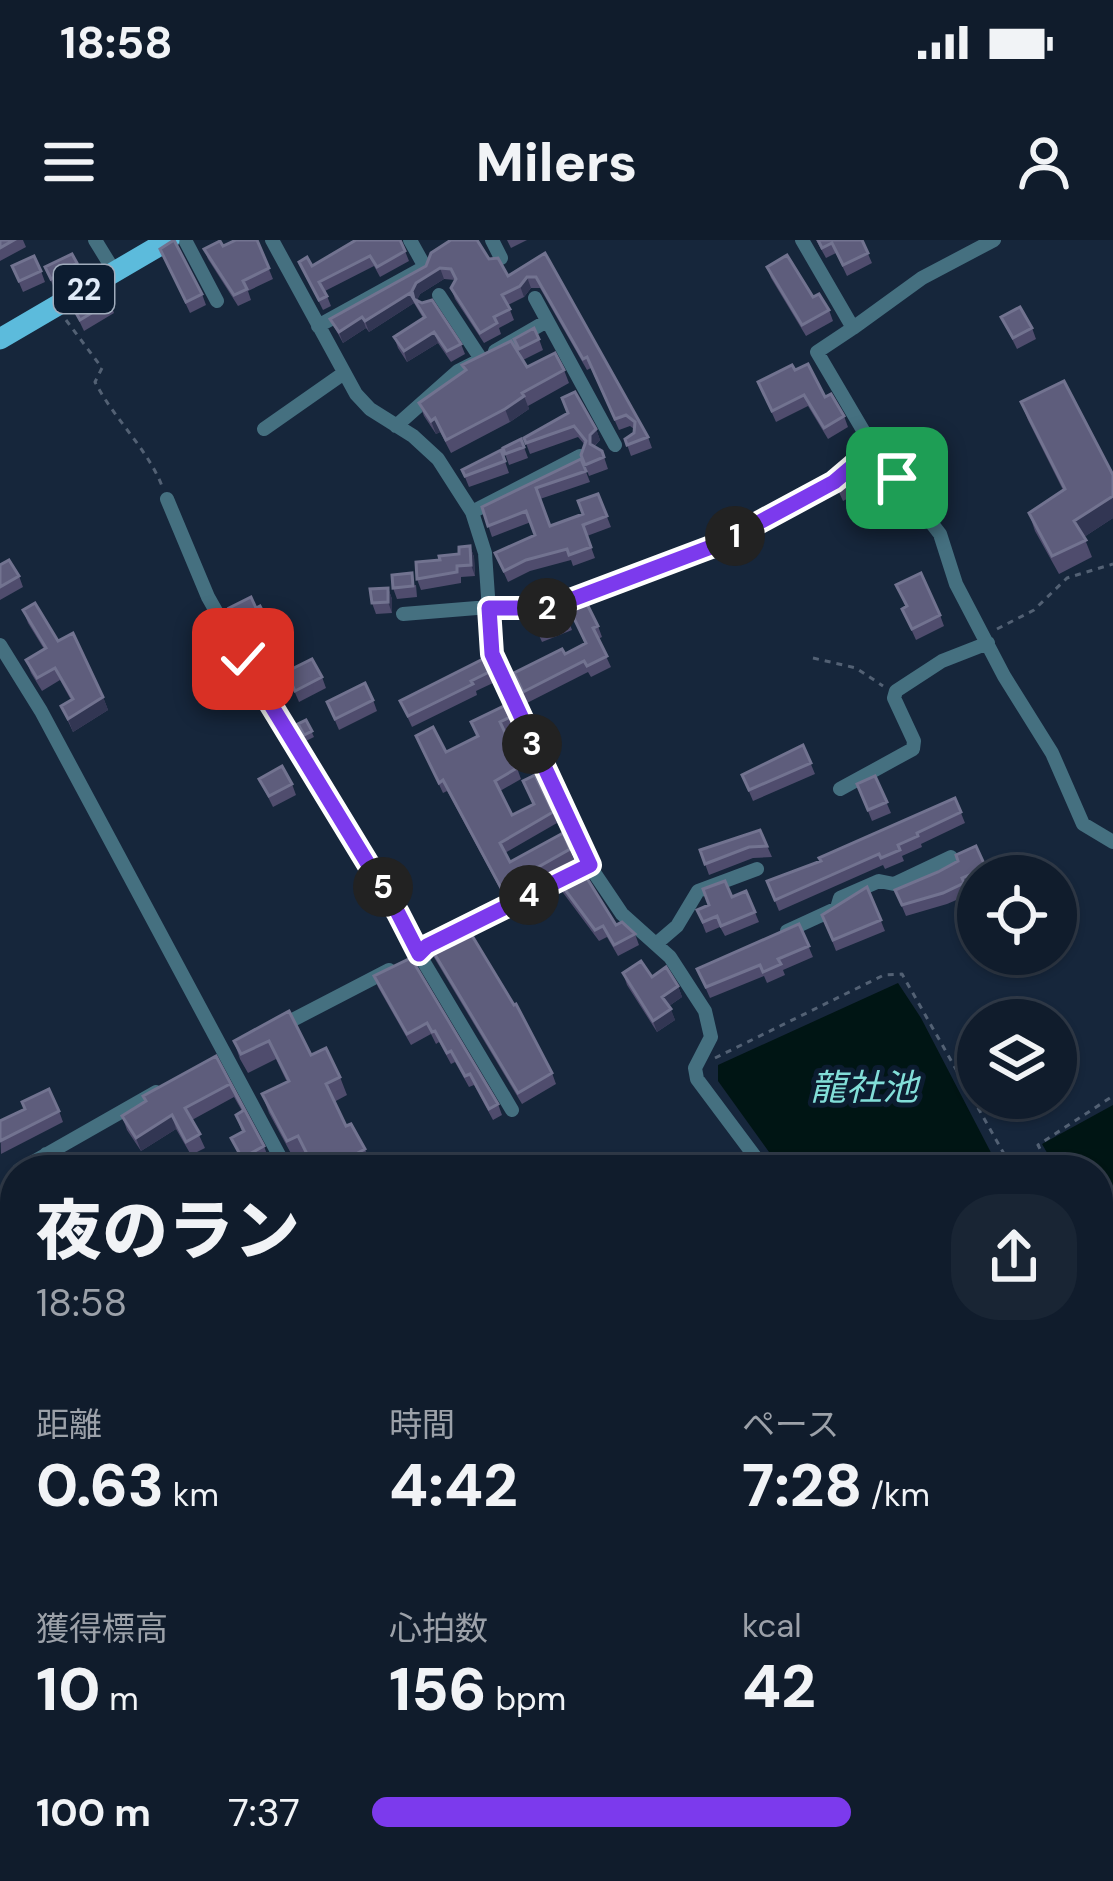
<!DOCTYPE html>
<html lang="ja">
<meta charset="utf-8">
<style>
body{margin:0;font-family:"DM Sans","Noto Sans JP",sans-serif;background:#192534;color:#f1f3f6;height:100vh;display:flex;flex-direction:column;font-size:45px;white-space:nowrap}
*{box-sizing:border-box;margin:0}
p{font-size:39px;color:#9ca1a9}
.icon{flex:none;width:66px;height:66px;fill:none;stroke:currentColor;stroke-width:2;stroke-linecap:round;stroke-linejoin:round}
.map{position:relative;flex:1;overflow:hidden}
.side{position:absolute;left:0px;top:915px;width:1113px;height:726px;display:flex;flex-direction:column;background:#101c2c;border-radius:48px 48px 0 0;box-shadow:0 3px 9px #0004,0 0 0 3px #303a48}
.side>*{flex:none}
.tools{position:absolute;left:957px;top:615px;display:grid;gap:24px}
.tools a{display:grid;place-items:center;width:120px;height:120px;border-radius:50%;background:#101c2c;box-shadow:0 3px 9px #0004,0 0 0 3px #303a48;font-size:60px}
.pin{position:absolute;display:grid;place-items:center;width:102px;height:102px;color:#fff;margin:-51px;border-radius:24px;box-shadow:0 6px 18px #0006}
.km{position:absolute;width:60px;height:60px;margin:-30px;border-radius:50%;background:#222;color:#fff;font-size:33px;line-height:60px;text-align:center}
.round{display:grid;place-items:center;flex:none;width:126px;height:126px;border-radius:48px;background:#192534}
.summary{display:flex;align-items:center;justify-content:space-between;height:204px;padding:0 36px}
h1{font-size:66px;font-weight:800;line-height:90px}
.metrics{display:grid;grid-template-columns:repeat(3,1fr);gap:18px;height:204px;padding:12px 36px}
.metrics div{display:grid;align-content:center}
.metrics b{font-size:60px;font-weight:800}
.metrics small{font-size:33px;font-weight:400}
.metrics p{font-size:33px}
ul{padding:0 36px;list-style:none;font-size:39px}
li{display:grid;grid-template-columns:192px 144px 1fr;align-items:center;height:90px}
li i{height:30px;border-radius:15px;background:#7c3aed}
.status{display:flex;justify-content:space-between;align-items:center;height:84px;padding:0 60px;background:#101c2c;direction:ltr}
.status svg{height:33px;fill:currentColor}
header{display:flex;justify-content:space-between;align-items:center;height:156px;padding:0 36px;background:#101c2c;font-size:54px;font-weight:800}
.map>svg:first-child{display:block}
</style>
<div class="status"><b>18:58</b><svg viewBox="0 0 49 12"><path d="M0 12V9h3v3zM5 12V6h3v6zM10 12V3h3v9zM15 12V0h3v12zM26 1h20v11H26zM47 4h2v5h-2z"/></svg></div>
<header><svg class="icon" aria-label="menu" viewBox="0 0 24 24"><path d="M4 6h16M4 12h16M4 18h16"/></svg>Milers<svg class="icon" aria-label="person" viewBox="0 0 24 24"><circle cx="12" cy="8" r="4"/><path d="M4 21q1-7 8-7t8 7"/></svg></header>
<div class="map">
<svg width="1113" height="1641" viewBox="0 0 1113 1641">
<rect width="100%" height="100%" fill="#16263b"/>
<path fill="#001514" d="M898,743L921,778L999,928L782,930L718,841V825Z
M1113,865V1030L1098,1003V930H1057L1042,904Z"/>
<g fill="none" stroke-linecap="round" stroke-linejoin="round">
<path stroke="#536174" stroke-width="3" stroke-dasharray="6 6" stroke-linecap="butt" d="M66,80L102,128L95,142C114,179 147,208 162,246
M997,389L1034,370L1067,338L1113,324
M813,418L856,428L883,446
M467,686L561,639
M715,818L884,735L902,734L1007,919L1009,930
M1051,930L1038,905L1113,856
M1098,1018L1113,1046
M1098,1091L1113,1083"/>
<path stroke="#457080" stroke-width="14" d="M95,0L114,31
M185,0L217,61
M272,0L356,154L370,169L413,196L438,219L472,272L485,313L492,414L589,625L622,674L670,717L705,771L711,797L695,828L697,839L765,930
M492,0L501,18
M802,0L853,88L817,112L874,209L940,294L956,344L1004,436L1052,513L1083,584L1113,602
M439,55L481,119
M535,58L615,205
M318,86L425,27L410,0
M853,88L922,38L994,0
M495,111L547,81
M396,186L458,131L476,122
M264,189L344,133
M167,259L208,357L243,419L399,672L419,714L512,870
M472,272L580,216
M403,374L489,367L549,368L719,304L834,242L874,209
M0,405L41,471L287,930
M840,549L913,509L914,501L894,458L896,451L942,421L988,403
M787,691L837,668L840,658L879,641L894,644L951,617
M656,704L677,686L698,651L757,629
M281,786L389,730
M46,914L54,930
M498,924L501,930
M19,930L156,852
M1098,1182L1113,1176
M0,1199L15,1192
M0,1330L15,1349
M1098,1451L1113,1481
M1098,1607L1113,1585
M177,1626L183,1641
M498,1626L505,1641
M631,1626L641,1641
M829,1626L854,1641
M136,1641L158,1626
M1071,1641L1085,1626"/>
<path stroke="#5cbbdc" stroke-width="21" d="M0,99L169,0"/>
</g>
<path fill="#4f4c6d" d="M0,0H23L26,7L0,21Z
M257,0L273,39L248,51L251,60L238,66L208,19L204,9Z
M507,0H527L511,8Z
M816,0H862L872,23L847,36L836,13L826,18Z
M160,9L202,54L206,65L190,73Z
M405,11L409,21L380,37L374,26L325,51L331,66L323,70L299,22L312,26Z
M545,13L648,197L652,208L631,216L625,199L634,193V189L630,186L619,190L591,128L587,130L540,48H531L524,57L508,65L514,80L499,88L501,94L484,103L455,59L451,48L455,40L444,39L420,54L417,60L461,104L465,114L451,122L438,103L407,122L398,108L394,97L423,78L414,63L369,92L366,88L343,103L330,79L426,26L489,19L508,36Z
M72,14L81,34L55,50L45,27Z
M12,26L41,31L45,42L23,52Z
M767,27L829,70L833,81L806,96L771,38Z
M110,62L114,73L84,91L71,64Z
M1001,77L1032,88L1036,99L1017,109Z
M514,99H539L543,110L523,120Z
M462,125L564,130L569,143L528,166L529,169L510,182L451,213L440,192L436,194L424,176L419,163L465,131Z
M795,130L844,176L848,187L828,199L808,166L776,182L758,142Z
M1021,162L1113,235V278L1084,297L1092,317L1059,334L1035,291L1029,273L1063,250L1028,180Z
M568,173L596,189L600,200L594,207L602,211L608,229L589,236L581,215L585,205L578,197L530,214L524,198Z
M521,199L528,218L509,225L503,208Z
M501,210L509,233L469,247L462,230Z
M581,219L590,242L540,259L550,286L583,274L598,254L611,287L587,296L595,318L573,326L571,320L530,331L508,342L495,313L535,295L531,282L492,297L482,267Z
M868,235L872,246L843,261L834,241Z
M470,306L474,317L475,336L461,337V343L421,350L417,339L440,320L459,314Z
M0,325L19,336L23,347L0,360Z
M416,345L417,357L397,359L393,348Z
M896,345L940,375L944,386L916,400L902,369L906,367Z
M388,348L392,359V373L376,374L372,363Z
M229,368H256L281,407L285,418L275,422L264,399L250,405L233,379Z
M569,368L598,386L602,397L598,399L611,427L591,437L588,432L527,463L514,433L565,414L585,404Z
M23,370L58,401L103,457L108,470L73,492L61,466L71,460L60,440L42,451L31,433L26,420L44,409L28,383Z
M529,373L568,379L572,390L542,402Z
M483,419L493,443L476,451L477,455L412,487L400,461Z
M286,432L322,437L326,448L299,462Z
M373,460L377,471L339,490L327,462Z
M504,466L514,488L505,493L511,505L520,500L529,522L517,528L521,539L500,551L512,575L533,565L523,541L553,572L557,583L505,613L510,622L563,593L574,620L505,658L447,551L443,553L416,496L446,512L477,496L471,482Z
M306,480L314,497L306,501L298,484Z
M803,505L815,534L753,561L742,535Z
M875,536L891,573L872,581L857,544Z
M259,539L292,544L296,555L273,567Z
M955,558L965,583L921,604L922,607L902,616L904,621L885,629L883,625L779,671L767,641L821,621Z
M760,590L772,617L753,618L709,635L700,610Z
M976,606L989,636H978V644L966,649L968,655L947,664L906,676L895,650L938,632L958,621Z
M557,639L616,685L635,694L639,705L618,716L607,697L599,701L561,650Z
M867,647L885,691L836,711L822,675Z
M746,651L759,682L725,696L720,687L706,693L697,670Z
M799,684L813,717L783,730L785,735L767,743L764,736L710,758L697,729Z
M428,703L514,765L552,833L556,844L522,864L432,714Z
M411,718L498,864L502,875L493,880L474,845L469,847L455,822L451,824L439,802L436,804L431,794L411,805L378,747L374,736Z
M623,733L652,737L678,746L682,757L669,766L675,780L657,792L627,745Z
M289,771L311,815L340,837L347,855L334,862L346,886L365,909L371,928L367,930H312L304,914L294,919L269,873L262,854L287,842L276,819L248,833L240,819L234,801Z
M216,816L264,906L269,920L250,930H246L231,898L242,892L236,875L242,871L234,857L192,880L205,908L191,915L176,889L141,911L127,890L122,876L145,862L143,856Z
M59,871L63,882L1,914L0,881Z
M0,1258L15,1259V1287L0,1295Z
M15,1295V1324L11,1326L3,1315L0,1303Z
M1113,1397V1444L1108,1446L1098,1442V1419L1108,1415L1103,1401Z
M1098,1472L1108,1482L1113,1495L1098,1502Z
M351,1626H428L433,1638L427,1641H359Z
M941,1626H986L983,1628L988,1641H947Z"/>
<path fill="#323653" d="M440,28L444,39L420,54L416,62L412,51L416,43Z
M527,37L531,48L524,57L520,46Z
M410,53L414,63L369,92L365,81Z
M362,77L366,88L343,103L339,92Z
M434,92L438,103L407,122L404,111Z
M524,156L529,169L510,182L505,169Z
M435,178L440,192L436,194L431,181Z
M596,189L600,200L594,206L590,204V195Z
M1113,256V278L1081,299L1074,281Z
M470,306L474,317L475,336L471,325Z
M388,348L392,359V373L388,362Z
M103,457L108,470L73,492L68,479Z
M678,746L682,757L666,768L662,757Z
M671,769L675,780L657,792L653,781Z
M172,875L176,889L141,911L136,898Z"/>
<path fill="#5e5d7c" stroke="#727390" stroke-width="3" d="M0,0H14L0,8Z
M174,0L202,54L186,62L160,9Z
M236,0H257L269,28L243,41L247,49L234,55L204,9L220,1L223,6Z
M356,0H400L405,11L377,27L370,16L319,42L327,56L319,60L299,22L307,17L312,26Z
M451,0H477L489,19L498,18L508,36L545,13L648,197L627,205L625,199L634,193L635,182L626,175L615,179L587,117L583,119L536,37H527L520,46L502,55L510,69L494,77L497,83L480,93L451,48L456,39L451,29L440,28L416,43L412,51L414,59L422,63L432,60L461,104L447,111L434,92L404,111L394,97L425,77L410,53L365,81L362,77L339,92L330,79L426,26L431,13Z
M818,0H862L868,13L843,25L832,3L822,8Z
M72,14L77,23L51,39L45,27Z
M787,15L813,57L819,54L829,70L802,85L767,27Z
M34,16L41,31L19,41L12,26Z
M100,47L110,62L80,80L71,64Z
M1020,67L1032,88L1013,98L1001,77Z
M534,88L539,99L519,109L514,99Z
M511,101L527,127L555,113L564,130L522,153L524,156L505,169L446,200L435,178L431,181L419,163L466,130L462,125Z
M808,124L825,157L831,154L844,176L824,188L804,155L772,171L758,142L792,125L795,130Z
M1064,141L1113,235V256L1074,281L1086,300L1052,316L1029,273L1065,249L1021,162Z
M575,152L596,189L590,195V204L602,211L604,217L585,225L581,215L586,201L574,186L526,203L524,198L568,173L562,158Z
M521,199L524,207L505,214L503,208Z
M501,210L505,221L465,236L462,230Z
M581,219L586,231L536,248L550,286L583,274L578,261L598,254L607,276L583,285L591,307L569,315L567,309L526,320L504,331L495,313L535,295L526,271L488,286L482,267Z
M860,221L868,235L839,250L834,241Z
M470,306L471,325L457,326V332L417,339L416,322L440,320L439,316L459,314V307Z
M9,320L19,336L0,347V325Z
M412,333L413,346L393,348L392,335Z
M921,333L940,375L912,389L902,369L907,366L896,345Z
M388,348V362L372,363L370,349Z
M251,357L256,368L260,366L281,407L271,412L260,388L247,395L229,368Z
M585,360L598,386L593,388L607,416L587,426L584,421L523,452L514,433L562,409L565,414L586,403L569,368Z
M35,363L58,401L73,393L103,457L68,479L61,466L73,459L55,428L37,438L26,420L46,408L23,370Z
M560,363L568,379L538,391L529,373Z
M312,419L322,437L295,451L286,432Z
M483,419L489,432L471,441L473,444L408,476L400,461Z
M365,443L373,460L335,479L327,462Z
M504,466L510,477L500,482L511,505L520,500L525,511L512,518L517,528L495,541L512,575L534,564L523,541L535,535L553,572L500,603L510,622L563,593L570,609L501,648L443,540L439,543L416,496L433,487L446,512L478,496L471,482Z
M306,480L312,491L304,495L298,484Z
M803,505L811,523L749,550L742,535Z
M282,526L292,544L269,556L259,539Z
M875,536L887,562L868,570L857,544Z
M955,558L961,572L917,593L918,596L898,605L900,610L881,618L879,614L775,660L767,641L821,621L819,618Z
M760,590L767,606L749,607L705,624L700,610Z
M976,606L986,628L962,638L964,643L943,653L902,665L895,650L938,632L958,621L956,615Z
M580,627L616,685L622,682L635,694L614,705L603,686L595,690L557,639Z
M725,641L732,657L746,651L755,672L721,686L717,676L703,682L697,670L709,665L703,649Z
M867,647L881,680L833,700L822,675Z
M465,684L514,765L516,764L552,833L518,853L428,703Z
M799,684L809,706L778,719L781,724L763,732L760,725L706,747L697,729Z
M411,718L498,864L489,869L470,834L465,836L451,811L447,813L435,791L432,792L427,783L407,794L374,736Z
M641,721L652,737L666,727L678,746L662,757L671,769L653,781L623,733Z
M289,771L311,815L326,808L340,837L326,844L346,886L351,884L365,909L343,921L348,930H315L298,896L287,901L262,854L289,841L269,801L241,814L234,801Z
M216,816L264,906L242,918L231,898L244,891L236,875L244,870L230,844L185,868L200,894L186,902L172,875L136,898L122,876L146,861L143,856Z
M49,849L59,871L0,901V881L25,869L22,862Z
M483,916L490,928L486,930H452Z
M34,921L38,930H19Z
M15,933V948L9,936Z
M12,1252L15,1259V1276L14,1273L0,1281V1258Z
M15,1295V1310L7,1314L0,1303Z
M1113,1397V1428L1103,1432L1098,1430V1419L1109,1414L1103,1401Z
M1098,1472L1108,1482L1098,1486Z
M1113,1588V1615L1106,1598Z
M353,1626H428L429,1627L400,1641H367L363,1633L359,1636Z
M891,1626H908L909,1629L915,1626L923,1641H884L896,1635Z
M942,1626H982L984,1630L955,1641H947Z
M680,1630L686,1641H664Z
M625,1631L637,1638L639,1641H605Z
M1113,1631V1641H1092Z
M590,1634L593,1641H577Z"/>
<g fill="none" stroke-linecap="round" stroke-linejoin="round">
<defs>
<path id="route" d="M243,419L398,673L419,714L427,706L590,625L492,414L489,368H549L719,304L834,242L874,208L897,238"/>
</defs>
<use href="#route" stroke="#fff" stroke-width="24"/>
<use href="#route" stroke="#7c3aed" stroke-width="15"/>
</g>
<g text-anchor="middle" dominant-baseline="central" stroke-width="10" stroke-linejoin="round" paint-order="stroke">
<rect fill="#0c1c30" stroke="#a0acbc" stroke-width="3" x="54" y="25" width="60" height="48" rx="9"/>
<g font-size="30" font-weight="bold" fill="#dfeaf8">
<text x="84" y="49">22</text>
</g>
<g font-size="36" font-style="italic" fill="#82ded8" stroke="#0c1c30">
<text x="864" y="847">龍社池</text>
</g>
</g>
</svg>
<div class="tools">
<a><svg class="icon" aria-label="locate" viewBox="0 0 24 24"><circle cx="12" cy="12" r="6"/><path d="M12 2v4M12 18v4M2 12h4M18 12h4"/></svg></a>
<a><svg class="icon" aria-label="layers" viewBox="0 0 24 24"><path d="M12 4l9 5-9 5-9-5zM3 14l9 5 9-5"/></svg></a>
</div>
<div class="pin" style="left:897px;top:238px;background:#1e9e55"><svg class="icon" aria-label="arrive" viewBox="0 0 24 24"><path d="M6 21V4h12l-3 4 3 4H6"/></svg></div>
<div class="pin" style="left:243px;top:419px;background:#d93025"><svg class="icon" aria-label="check" viewBox="0 0 24 24"><path d="M5 12l5 5 9-10"/></svg></div>
<b class="km" style="left:735px;top:296px">1</b>
<b class="km" style="left:547px;top:368px">2</b>
<b class="km" style="left:532px;top:504px">3</b>
<b class="km" style="left:529px;top:655px">4</b>
<b class="km" style="left:383px;top:647px">5</b>
<section class="side">
<div class="summary"><div><h1>夜のラン</h1><p>18:58</p></div><a class="round"><svg class="icon" aria-label="share" viewBox="0 0 24 24"><path d="M12 15V3M7 8l5-5 5 5M5 13v7h14v-7"/></svg></a></div>
<div class="metrics">
<div><p>距離</p><b>0.63<small> km</small></b></div>
<div><p>時間</p><b>4:42</b></div>
<div><p>ペース</p><b>7:28<small> /km</small></b></div>
</div>
<div class="metrics">
<div><p>獲得標高</p><b>10<small> m</small></b></div>
<div><p>心拍数</p><b>156<small> bpm</small></b></div>
<div><p>kcal</p><b>42</b></div>
</div>
<ul>
<li><b>100 m</b>7:37<i style="width:68%"></i></li>
</ul>
</section>
</div>
